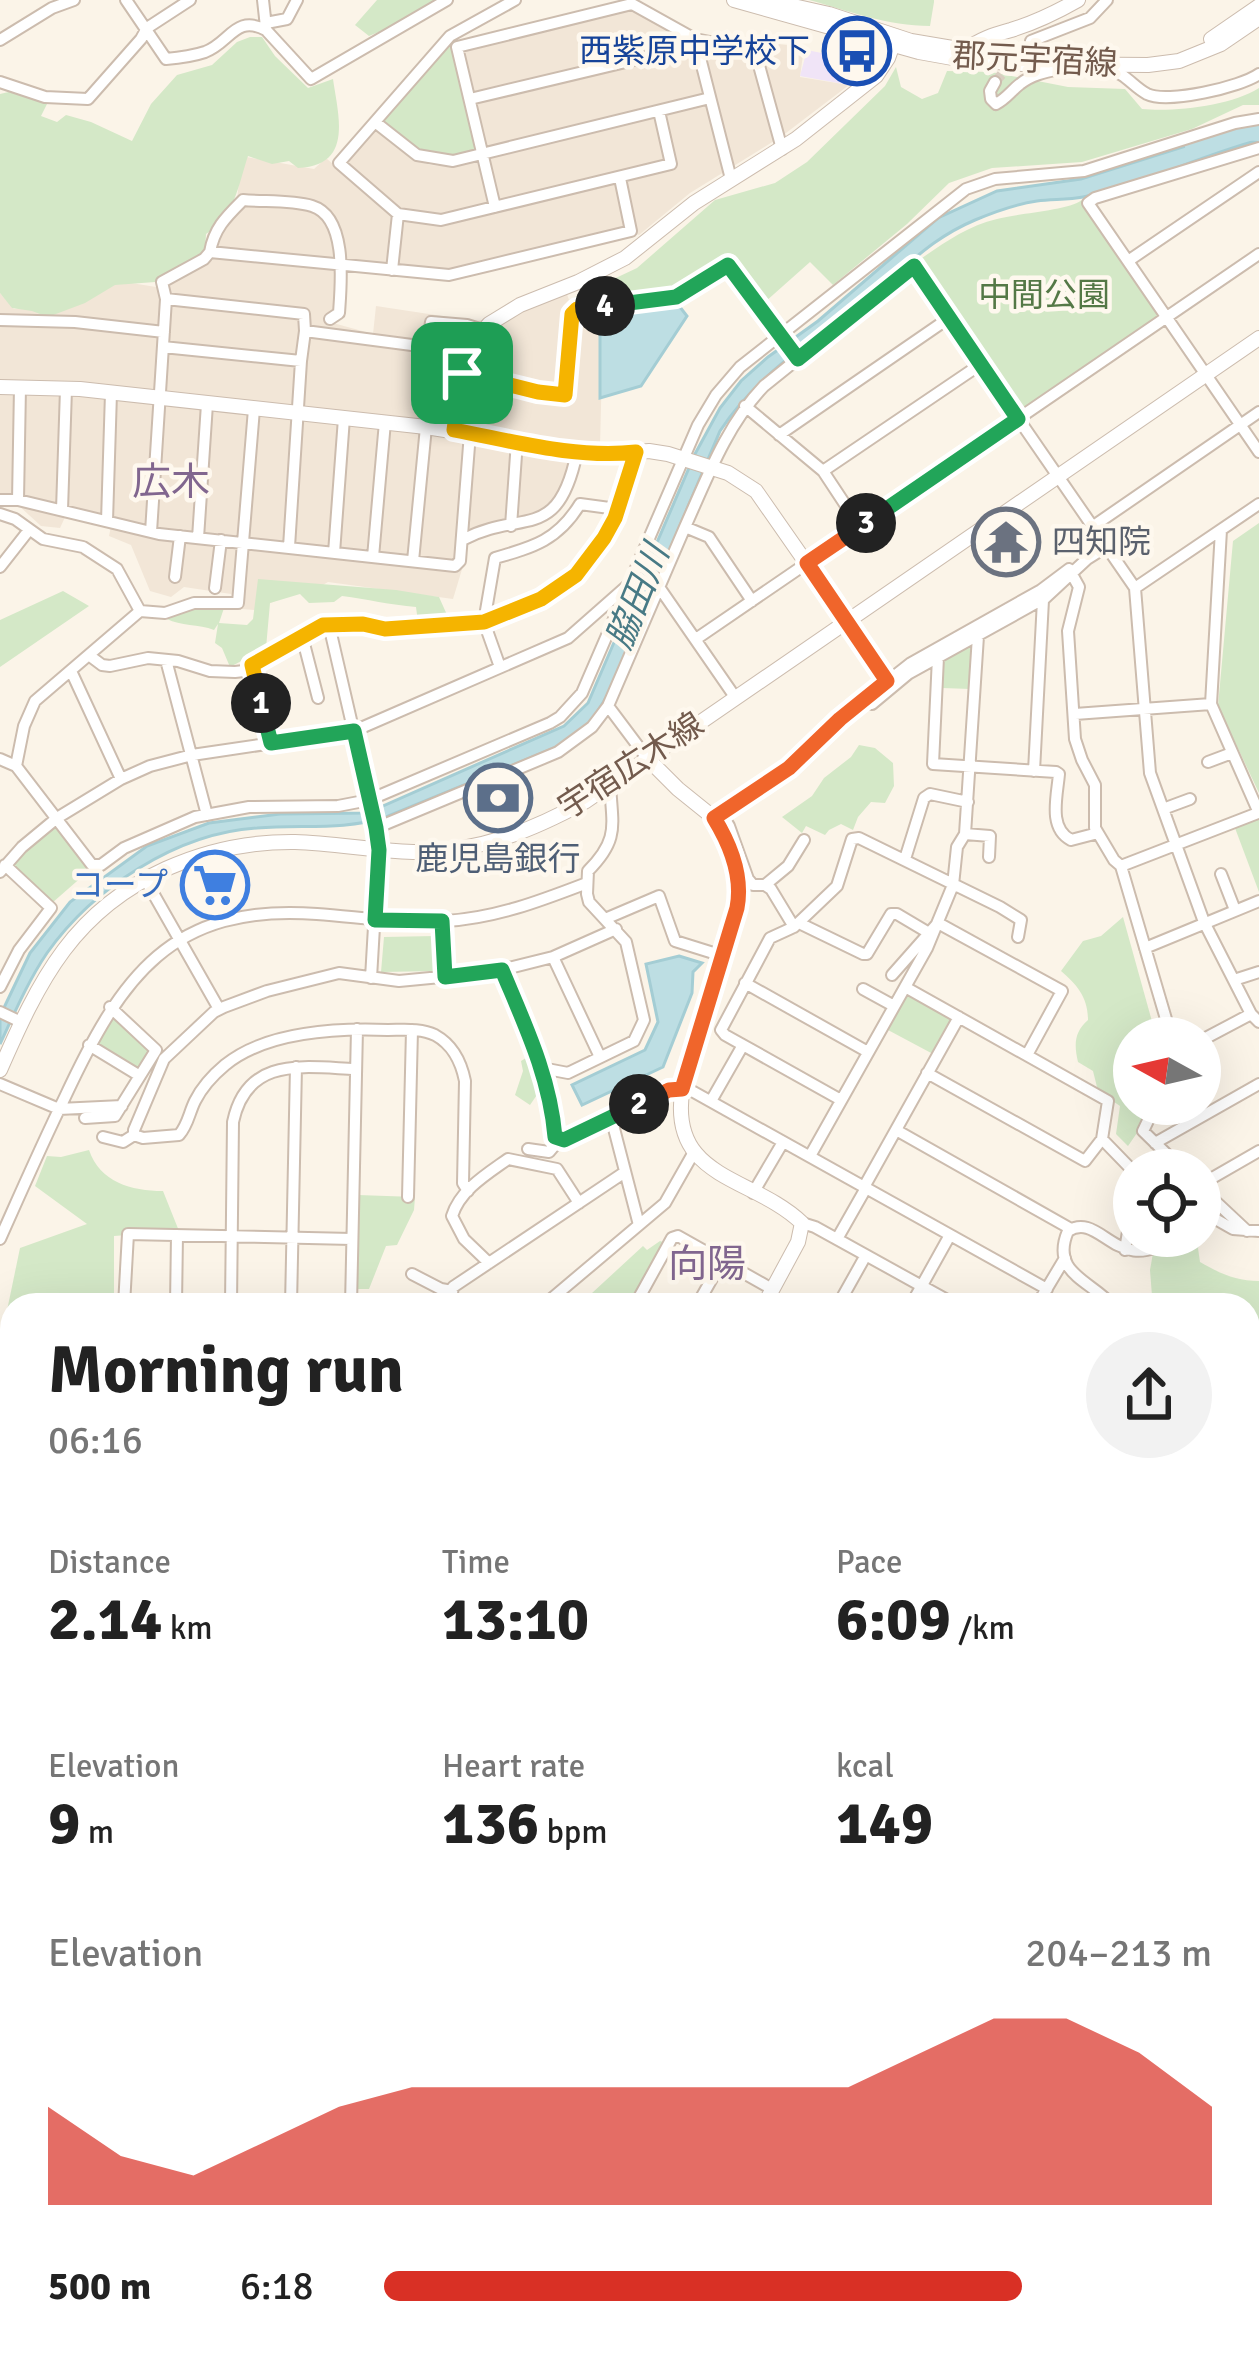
<!DOCTYPE html>
<meta charset="utf-8">
<style>
body{margin:0;font-family:Signika,"Noto Sans JP",sans-serif;background:#f2f2f2;color:#222;height:100vh;display:flex;flex-direction:column;font-size:45px;white-space:nowrap}
*{box-sizing:border-box;margin:0}
p{font-size:39px;color:#767676}
.icon{flex:none;width:66px;height:66px;fill:none;stroke:currentColor;stroke-width:2;stroke-linecap:round;stroke-linejoin:round}
.map{position:relative;flex:1;overflow:hidden}
.details{position:absolute;left:0px;top:1293px;width:1260px;height:1062px;display:flex;flex-direction:column;background:#fff;border-radius:36px 36px 0 0;box-shadow:0 12px 48px #0002}
.details>*{flex:none}
.needle{width:78px;rotate:278deg}
.tools{position:absolute;left:1113px;top:1017px;display:grid;gap:24px}
.tools a{display:grid;place-items:center;width:108px;height:108px;border-radius:50%;background:#fff;box-shadow:0 12px 48px #0002;font-size:60px}
.pin{position:absolute;display:grid;place-items:center;width:102px;height:102px;color:#fff;margin:-51px;border-radius:24px;box-shadow:0 6px 18px #0006}
.km{position:absolute;width:60px;height:60px;margin:-30px;border-radius:50%;background:#222;color:#fff;font-size:33px;line-height:60px;text-align:center}
.round{display:grid;place-items:center;flex:none;width:126px;height:126px;border-radius:63px;background:#f2f2f2}
.summary{display:flex;align-items:center;justify-content:space-between;height:204px;padding:0 48px}
h1{font-size:66px;font-weight:700;line-height:90px}
.stats{display:grid;grid-template-columns:repeat(3,1fr);gap:18px;height:204px;padding:12px 48px}
.stats div{display:grid;align-content:center}
.stats b{font-size:60px;font-weight:700}
.stats small{font-size:33px;font-weight:400}
.stats p{font-size:33px}
.chart{height:336px;padding:24px 48px}
.chart p{display:flex;justify-content:space-between}
.chart svg{width:100%;height:216px;margin-top:12px;fill:#d93025;opacity:.7}
ul{padding:0 48px;list-style:none;font-size:39px}
li{display:grid;grid-template-columns:192px 144px 1fr;align-items:center;height:90px}
li i{height:30px;border-radius:15px;background:#d93025}
.map>svg:first-child{display:block}
</style>
<div class="map">
<svg width="1259" height="2355" viewBox="0 0 1259 2355">
<rect width="100%" height="100%" fill="#fbf4e8"/>
<path fill="#f2e6d7" d="M630,9L684,37L715,48L749,53L761,42L804,47L800,77L849,85L782,136L690,193L639,235L623,229L447,270L397,263L402,224L346,165L347,158L373,129L378,130L410,157L430,165L444,166L487,157L463,53L465,48Z
M241,156L314,169L326,158L392,216L394,221L389,261L385,264L338,259L337,312L333,323L373,334L376,306L475,321L512,316L567,294L571,306L599,315L602,366L600,447L576,444L565,486L553,503L542,512L470,532L463,566L453,599L328,582L316,589L308,587L254,610L242,609L231,594L184,587L171,597L150,591L131,545L109,536L111,526L66,515L60,528L41,526L17,504L0,503V293L14,309L85,300L119,281L156,287L213,260L217,236L236,214Z"/>
<path fill="#f0e4f7" d="M807,50L870,63L849,85L800,76Z
M1248,2231L1259,2255V2355H1043L1041,2343H1248Z"/>
<path fill="#d4e8c7" d="M377,0H436L403,22L369,36L355,25Z
M809,0H934V2L930,26C888,26 849,11 809,0Z
M250,37H262L275,56L308,88L333,79C338,115 354,166 298,168L289,161L272,164L248,156C238,186 235,216 206,234L205,252L200,260L155,282L115,285L85,303L48,317L32,311L12,308L0,293V94L30,87L49,100L41,116L57,122L66,115L91,122L132,141L151,104L177,75L212,65L237,42Z
M450,42L475,146L473,151C424,161 422,153 384,124V118Z
M896,67L901,87L922,99L938,93L947,71L991,72L1068,87L1125,89L1142,109C1175,112 1231,106 1259,88V105H1243L1192,129L1082,162L992,168L949,183L907,224L833,285L810,262L765,302L732,267L689,286L569,300L637,268L715,200L775,183L807,162L885,86Z
M1082,200L1157,312V317L1025,408L1020,407L919,260C944,243 967,226 997,219C1018,213 1067,211 1082,200Z
M1259,523V793L1218,706L1233,541Z
M258,579L396,590L439,597L448,617L418,622L416,607C390,605 367,599 342,596L334,602L309,603L300,594L270,603L266,648L230,667L222,648L215,643L218,624L214,630C199,624 180,626 167,619C191,610 197,604 224,608L219,623L247,625L253,619Z
M63,591L89,606L0,667V620Z
M969,645L973,646L970,689L942,688C942,656 942,660 969,645Z
M859,745L875,748L893,763L894,786L885,803L871,802L858,817L853,830L841,824L829,830L825,835L806,826L802,833L782,817L812,796L824,778L851,757Z
M1259,819V892L1235,828Z
M53,827L58,828L92,868L52,903L13,868V863Z
M1123,917L1153,1025H1142L1141,1038H1134V1104H1151L1148,1117L1128,1146L1116,1134L1120,1106L1098,1091L1093,1071L1078,1062C1074,1045 1074,1032 1088,1020C1088,997 1077,985 1061,971L1083,941L1101,936Z
M435,936L438,971L381,972L384,937Z
M909,996L949,1017L950,1023L933,1054L888,1030L905,998Z
M114,1016L149,1049V1053L140,1068L135,1069L98,1046L96,1041Z
M531,1055L541,1089L530,1105L515,1095L523,1071L521,1061Z
M89,1150C100,1182 131,1191 163,1191L179,1231L114,1236V1305H12V1335L4,1325L20,1248L87,1224L35,1186L47,1156L61,1157Z
M358,1195L415,1197L414,1210L397,1245L386,1246L369,1289H356Z
M1200,1225L1206,1226L1198,1248L1200,1262C1219,1273 1236,1281 1259,1281V1410L1248,1411V1305H1149L1152,1296L1150,1270L1156,1236H1200Z
M660,1241L663,1242L628,1305H579L643,1246L647,1250Z
M12,1701V1945L0,1939V1708Z
M0,2129L4,2132L12,2153V2343H864L849,2355H9L12,2333L0,2310Z"/>
<path fill="#bddee3" stroke="#a4cdd4" stroke-width="3" d="M1259,128V140C1200,156 1143,184 1083,197C1068,200 1052,199 1037,201C1016,204 994,212 975,220C930,239 907,267 870,295C817,337 758,373 720,431L610,691L588,727L569,742L386,817C341,831 303,824 257,828C177,833 93,888 47,953C28,981 14,1014 0,1044V1016L30,953L70,902L147,846L209,823L280,814L367,813L564,726L588,703L695,454L720,408L741,381L768,357L818,321L938,218L997,191L1081,179L1192,144Z
M676,302L687,316L641,386L600,398V315Z
M679,956L702,963L693,972L692,993L663,1067L582,1105L572,1085L645,1050L658,1022L646,964Z"/>
<g fill="none" stroke-linecap="round" stroke-linejoin="round">
<path stroke="#bddee3" stroke-width="18" d="M1194,146L1243,131L1259,132"/>
<path stroke="#d9cec1" stroke-width="10" stroke-dasharray="10 5" stroke-linecap="butt" d="M995,82L1031,41"/>
<defs>
<path id="minor" d="M126,0L166,59C178,58 193,56 205,52C230,43 235,14 266,30L311,79L447,0
M263,0L266,27
M266,23L287,19L297,0
M0,40L52,8L74,0
M1031,41L1090,18L1107,0
M696,42L731,179
M1107,69C1126,73 1132,86 1147,94C1167,104 1241,87 1259,74
M0,82L45,97L88,99L141,39L147,28L190,0
M995,82L990,91L991,99L996,104C1006,99 1011,91 1020,84C1031,75 1045,72 1059,69
M470,99L697,45
M375,122L417,155L453,161L710,98
M1259,148L1095,198L1088,203L1259,452
M495,207L457,47L632,4L695,39L755,51L782,149
M398,214L441,220L671,164L659,111
M1128,261L1259,172
M392,270L398,214L339,163L450,36L515,0
M166,299L304,314L305,331L301,361L289,547
M330,319L339,313C341,284 348,217 312,206C291,200 265,202 243,200C227,216 214,228 210,252L449,275L631,231L620,178
M0,320L75,322L164,332
M305,331L427,347L431,322L467,325L483,330
M163,347L301,361
M462,373L538,392L565,395L572,314L577,309L676,297L727,265L778,336L798,359
M745,406L823,471L860,527
M779,435L949,318
M823,471L981,364
M0,500H18L159,534L455,566L460,561L470,433
M18,500L20,387
M62,510L66,389
M0,514L15,519L43,539L83,547L117,569L140,611L35,701L24,726L16,766
M107,521L111,393
M511,526L517,441
M685,527C707,478 726,426 764,386L913,266L1135,588L1150,773L1204,922L1251,1014L1259,1022
M1092,527L1259,412
M1221,530L1211,704L1259,813
M151,532L166,299L162,282L204,259L210,252
M198,538L207,404
M462,540C522,508 558,545 577,452
M334,553L344,418
M373,557L385,422
M413,561L426,427
M0,567L29,530
M175,577L180,536
M659,587L735,697
M215,588L221,540
M1135,588L1259,504
M140,611L165,613L194,603H238L254,409
M846,620L887,681
M329,625L376,828L378,858L371,978
M302,636L318,698
M696,639L1259,254
M90,656L102,665L110,666L148,658L178,661L210,671L235,672L244,671L275,650L323,625L363,624L385,630L484,622L541,599L576,575L593,556L615,518L636,452
M938,657L933,764L1056,772L1059,774C1057,797 1048,828 1071,840L1098,833
M166,660L207,815
M252,665L271,743
M500,667L484,622L495,558C534,547 558,540 580,504L617,509
M71,671L121,779
M872,704L908,674L1045,598L1087,559L1106,547
M608,706L647,758
M1075,714L1211,704
M0,759L16,766L92,865H101L124,848L195,817L249,807L338,806L369,800L550,723L560,717L582,693L698,425L716,395L740,367L966,189L995,179L1084,171L1235,123L1259,119
M1208,762L1232,753
M1034,771L1043,600
M1163,809L1190,799
M721,813L729,826L748,879L753,885H765L771,889L794,927
M714,818L789,768L840,719L911,663L1041,590L1069,569L1079,587L1068,631L1075,739L1082,760L1095,785V828L1114,860L1121,866L1166,1019L1164,1038
M376,828L558,752L592,727L608,706L685,527L709,537L752,601
M965,834L990,836L989,857
M905,859L924,798L930,794L968,802
M1121,866L1258,813
M0,872L22,847L57,818L121,779L150,766L192,755L354,731L568,638L627,586
M1221,874L1235,910
M145,879L219,1009
M765,885L788,866L804,840
M605,919L659,896L675,941L723,956
M443,921L445,977
M799,923L863,954H867L891,914H897L929,933
M1145,948L1259,901
M553,957L600,1057
M503,970L542,1068L568,1073L634,1041L644,1020L626,942L589,902L587,894L588,871C620,839 612,825 610,784
M892,975L938,923L1062,991L1027,1055
M1234,980L1259,972
M745,983L868,1052
M0,987L19,950L51,908L5,865
M905,987L1108,1101L1102,1139L1085,1161L927,1073
M863,989L894,1006
M0,1012L21,1022
M1200,1041L1251,1014
M89,1045L140,1076
M542,1068L550,1093L555,1137L564,1140L669,1090L682,1089
M0,1084L59,1109L122,1106
M683,1086L1047,1289
M841,1100L725,1035L721,1030L770,938L794,927L837,886L852,839L859,838L1000,907L1021,920L1018,937
M711,1101L743,1045
M1156,1104L1143,1131L1183,1170
M611,1117L639,1225
M85,1118L115,1116L156,1050L110,1007
M896,1130L1071,1229
M103,1137L123,1142L134,1135
M1102,1139L1134,1172
M1155,1143L1259,1084
M528,1149L549,1152L560,1139
M810,1156L927,948L953,885L957,847L965,834L978,636
M1200,1185L1259,1151
M864,1187L959,1017
M1200,1187L1247,1231
M468,1191L463,1183L465,1081C461,1061 453,1045 435,1035C421,1028 403,1030 388,1030C337,1028 267,1031 225,1065C213,1075 202,1087 195,1101C189,1113 188,1125 179,1135L143,1138L134,1135V1130L164,1059L214,1012L224,1007L267,991L339,973L399,981L493,972L553,957L616,929
M753,1193L783,1142
M408,1197L412,1030
M1200,1216H1210L1233,1229L1259,1231
M802,1223L815,1227L956,1305
M0,1239C21,1192 42,1144 65,1097C121,977 171,903 317,914C360,917 403,924 446,921C496,918 540,901 587,883
M837,1239L866,1188
M1125,1250L1134,1195
M489,1263L464,1239L452,1216C460,1190 487,1174 508,1159L557,1169L579,1203
M412,1274L441,1289L452,1291
M124,1305L128,1234L352,1239
M176,1305L177,1235
M231,1305L233,1122C247,1056 303,1067 355,1069
M291,1305L296,1067
M351,1305L357,1029
M450,1305L453,1287L625,1172
M544,1305L665,1203L694,1152
M635,1305L672,1238L678,1236L772,1289
M697,1305L722,1261
M838,1305L866,1255
M911,1305L950,1235
M1037,1305L1065,1258
M1112,1305C1090,1280 1050,1273 1068,1231C1101,1210 1118,1280 1174,1236
M0,1373L12,1378
M1248,1422L1259,1419
M1248,1434L1259,1458
M0,1442L12,1448
M0,1487L12,1462
M0,1576L10,1572L12,1569
M1248,1586L1259,1610
M0,1633L12,1630
M1248,1899L1259,1923
M1248,1980L1259,1975
M0,2000L12,2003
M1248,2041L1259,2036
M0,2055L12,2060
M0,2116L12,2124
M1248,2183L1259,2178
M975,2343L977,2355
M1036,2343L1038,2355
M854,2355L868,2343"/>
<path id="tertiary" d="M734,0L919,52L958,59L1023,64L1148,65L1179,61L1221,44L1259,18
M766,0L829,14L911,41L976,52
M1211,39L1259,6
M964,51C980,39 993,35 1011,30C1034,23 1057,12 1078,0
M0,387L80,389L426,427L601,455L649,451L668,454L728,473L756,491L846,620
M454,430L465,360L476,339L489,324L520,305L578,282L625,258L694,203L796,139L876,76L888,58L896,36
M647,758L678,789L714,818L722,830L740,883L737,908L683,1086C666,1180 752,1175 802,1223L798,1242L764,1305
M0,1070C18,1029 37,986 64,950C118,878 206,841 295,842C334,843 374,851 413,852C477,853 531,831 586,801L1259,338
M1248,1525L1259,1520
M1248,1729L1259,1724
M1248,1740L1259,1764
M0,1948L12,1953
M1248,2111L1259,2106
M1248,2214L1259,2238"/>
</defs>
<use href="#minor" stroke="#ccbcae" stroke-width="14"/>
<use href="#tertiary" stroke="#ccbcae" stroke-width="16"/>
<use href="#minor" stroke="#fff" stroke-width="10"/>
<use href="#tertiary" stroke="#fff" stroke-width="14"/>
</g>
<g fill="none" stroke-linecap="round" stroke-linejoin="round">
<defs>
<path id="split-1" d="M261,703L252,665L323,625L363,624L385,629L484,622L541,599L576,575L604,538L615,518L636,452C576,459 513,441 454,430L462,373"/>
<path id="split-2" d="M261,703L271,743L354,731L376,828L379,850L375,920L442,921L445,977L502,970C525,1025 550,1077 555,1137L564,1140L639,1104"/>
<path id="split-3" d="M639,1104L669,1090L682,1089L737,908C743,877 730,844 714,818L789,768L840,719L887,681L807,563L866,523"/>
<path id="split-4" d="M605,306L676,297L728,265L798,359L914,266L1018,419L866,523"/>
<path id="split-5" d="M462,373L538,392L565,395L572,314L577,309L605,306"/>
</defs>
<use href="#split-1" stroke="#fff" stroke-width="24"/>
<use href="#split-2" stroke="#fff" stroke-width="24"/>
<use href="#split-3" stroke="#fff" stroke-width="24"/>
<use href="#split-4" stroke="#fff" stroke-width="24"/>
<use href="#split-5" stroke="#fff" stroke-width="24"/>
<use href="#split-1" stroke="#f5b400" stroke-width="15"/>
<use href="#split-2" stroke="#22a559" stroke-width="15"/>
<use href="#split-3" stroke="#f0652b" stroke-width="15"/>
<use href="#split-4" stroke="#22a559" stroke-width="15"/>
<use href="#split-5" stroke="#f5b400" stroke-width="15"/>
</g>
<defs>
<symbol id="bus-ring" viewBox="-11 -11 22 22"><circle r="9.5" fill="#fef8ee" stroke="#1a4fb4" stroke-width="1.5"/><path d="M-5-6H5V4H4V6H2V4H-2V6H-4V4H-5ZM-3.5-4V0h7V-4ZM-3.5 1.2v1.5H-2V1.2ZM2 1.2v1.5H3.5V1.2Z" fill="#1a4fb4"/></symbol>
<symbol id="temple-ring" viewBox="-11 -11 22 22"><circle r="9.5" fill="#fef8ee" stroke="#6b7280" stroke-width="1.5"/><path d="M0-6L5-2H3V0L6.5 2.5H4V6H1.5V3h-3V6H-4V2.5H-6.5L-3 0V-2H-5Z" fill="#6b7280"/></symbol>
<symbol id="bank-ring" viewBox="-11 -11 22 22"><circle r="9.5" fill="#fef8ee" stroke="#5c6f8a" stroke-width="1.5"/><path d="M-6-4H6V4H-6ZM0-2.3a2.3 2.3 0 1 0 0 4.6a2.3 2.3 0 1 0 0-4.6Z" fill="#5c6f8a"/></symbol>
<symbol id="supermarket-ring" viewBox="-11 -11 22 22"><circle r="9.5" fill="#fef8ee" stroke="#3f7fe0" stroke-width="1.5"/><path d="M-6-5.5h2.5l.6 2H6L4.5 2H-2.5L-4.4-4H-6ZM-1.5 3.2a1.3 1.3 0 1 0 .1 0ZM3 3.2a1.3 1.3 0 1 0 .1 0Z" fill="#3f7fe0"/></symbol>
</defs>
<g fill-rule="evenodd">
<use href="#bus-ring" x="819" y="13" width="76" height="76"/>
<use href="#temple-ring" x="968" y="504" width="76" height="76"/>
<use href="#bank-ring" x="460" y="760" width="76" height="76"/>
<use href="#supermarket-ring" x="177" y="847" width="76" height="76"/>
</g>
<g text-anchor="middle" dominant-baseline="central" stroke-width="9" stroke-linejoin="round" paint-order="stroke">
<g font-size="33" fill="#164399" stroke="#fef8ee" text-anchor="end">
<text x="810" y="51">西紫原中学校下</text>
</g>
<g font-size="33" fill="#735b4d" stroke="#fef8ee">
<text transform="translate(1035 60) rotate(3)">郡元宇宿線</text>
<text transform="translate(631 766) rotate(-33)">宇宿広木線</text>
</g>
<g font-size="33" fill="#547846" stroke="#fef8ee">
<text x="1044" y="295">中間公園</text>
</g>
<g font-size="33" fill="#5b616d" stroke="#fef8ee" text-anchor="start">
<text x="1052" y="542">四知院</text>
</g>
<g font-size="33" fill="#4e5e75" stroke="#fef8ee">
<text x="498" y="859">鹿児島銀行</text>
</g>
<g font-size="33" fill="#366cbe" stroke="#fef8ee" text-anchor="end">
<text x="168" y="885">コープ</text>
</g>
<g font-size="36" font-style="italic" fill="#487a85" stroke="#fef8ee">
<text transform="translate(638 597) rotate(-68)">脇田川</text>
</g>
<g font-size="39" fill="#81668f" stroke="#fef8ee">
<text x="171" y="482">広木</text>
<text x="707" y="1264">向陽</text>
</g>
</g>
</svg>
<div class="tools">
<a><svg class="needle" viewBox="-14 -14 28 28"><path d="M0-13l5 13h-10z" fill="#e53935"/><path d="M0 13l5-13h-10z" fill="#767676"/></svg></a>
<a><svg class="icon" aria-label="locate" viewBox="0 0 24 24"><circle cx="12" cy="12" r="6"/><path d="M12 2v4M12 18v4M2 12h4M18 12h4"/></svg></a>
</div>
<div class="pin" style="left:462px;top:373px;background:#1e9e55"><svg class="icon" aria-label="arrive" viewBox="0 0 24 24"><path d="M6 21V4h12l-3 4 3 4H6"/></svg></div>
<b class="km" style="left:261px;top:703px">1</b>
<b class="km" style="left:639px;top:1104px">2</b>
<b class="km" style="left:866px;top:523px">3</b>
<b class="km" style="left:605px;top:306px">4</b>
<section class="details">
<div class="summary"><div><h1>Morning run</h1><p>06:16</p></div><a class="round"><svg class="icon" aria-label="share" viewBox="0 0 24 24"><path d="M12 15V3M7 8l5-5 5 5M5 13v7h14v-7"/></svg></a></div>
<div class="stats">
<div><p>Distance</p><b>2.14<small> km</small></b></div>
<div><p>Time</p><b>13:10</b></div>
<div><p>Pace</p><b>6:09<small> /km</small></b></div>
</div>
<div class="stats">
<div><p>Elevation</p><b>9<small> m</small></b></div>
<div><p>Heart rate</p><b>136<small> bpm</small></b></div>
<div><p>kcal</p><b>149</b></div>
</div>
<div class="chart"><p><span>Elevation</span>204–213 m</p>
<svg viewBox="0 0 160 44" preserveAspectRatio="none"><path d="M0 44V24L10 34L20 38L30 31L40 24L50 20L60 20L70 20L80 20L90 20L100 20L110 20L120 13L130 6L140 6L150 13L160 24V44z"/></svg>
</div>
<ul>
<li><b>500 m</b>6:18<i style="width:77%"></i></li>
</ul>
</section>
</div>
